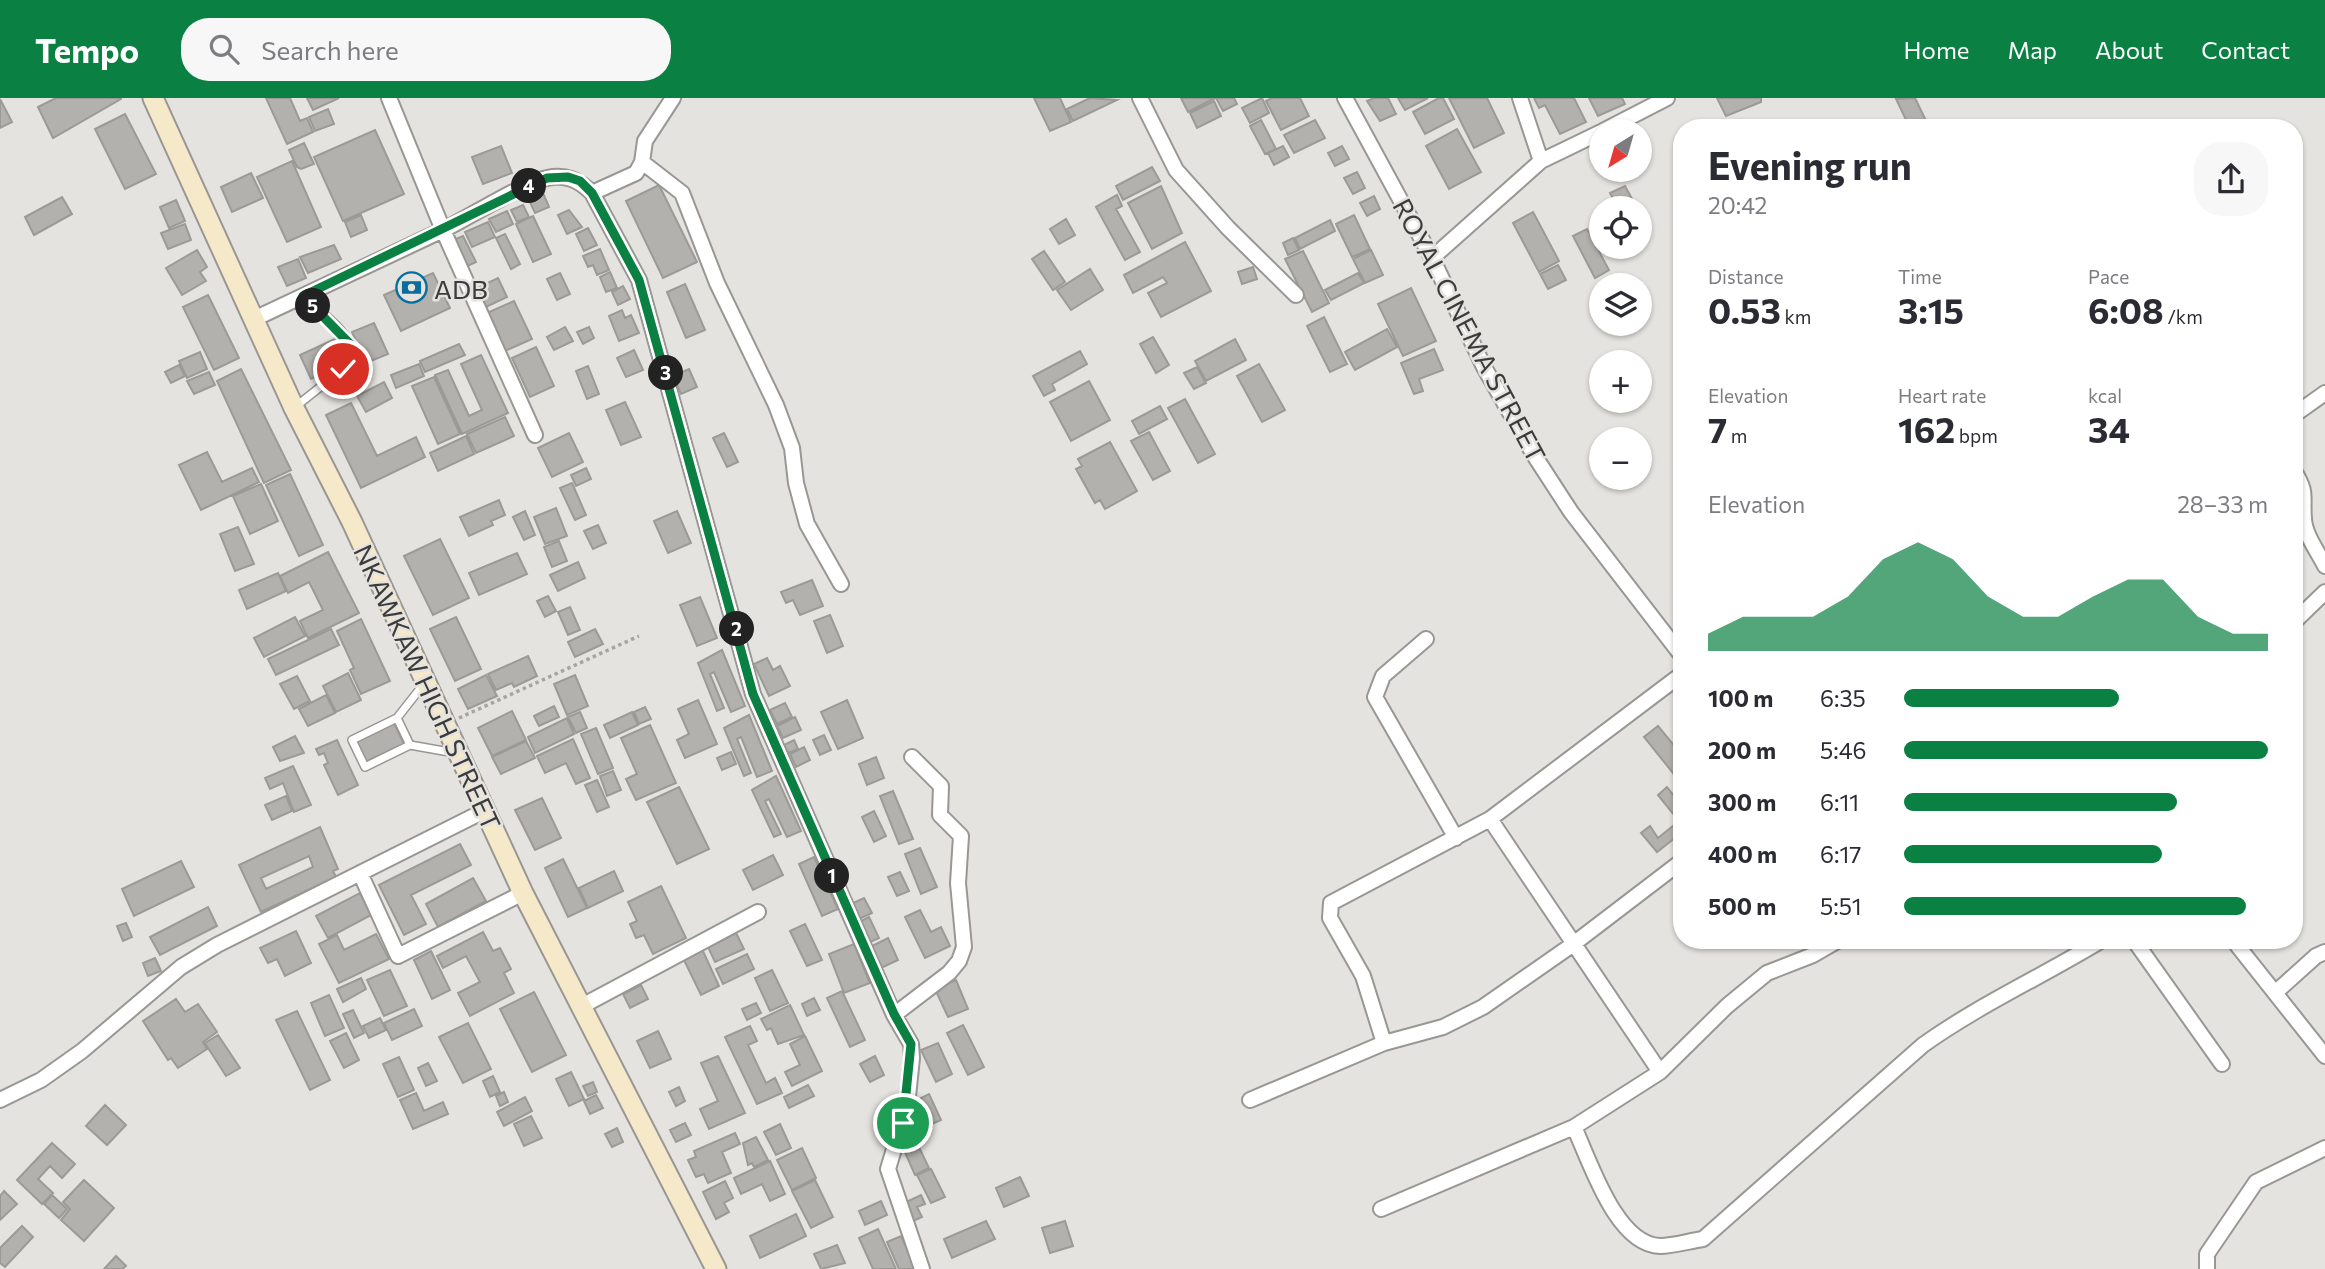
<!DOCTYPE html>
<meta charset="utf-8">
<style>
body{margin:0;font-family:Commissioner,sans-serif;background:#f7f7f7;color:#2b2b33;height:100vh;display:flex;flex-direction:column;font-size:26px;white-space:nowrap}
*{box-sizing:border-box;margin:0}
p{font-size:23px;color:#7c7c81}
.icon{flex:none;width:38px;height:38px;fill:none;stroke:currentColor;stroke-width:2;stroke-linecap:round;stroke-linejoin:round}
.map{position:relative;flex:1;overflow:hidden}
.side{position:absolute;left:1673px;top:21px;width:630px;height:830px;display:flex;flex-direction:column;background:#fff;border-radius:28px;box-shadow:0 2px 5px #0004}
.side>*{flex:none}
.needle{width:46px;rotate:217deg}
.buttons{position:absolute;left:1589px;top:21px;display:grid;gap:14px}
.buttons a{display:grid;place-items:center;width:63px;height:63px;border-radius:50%;background:#fff;box-shadow:0 2px 5px #0004;font-size:35px}
.pin{position:absolute;display:grid;place-items:center;width:60px;height:60px;color:#fff;margin:-30px;border:4px solid #fff;border-radius:50%;box-shadow:0 2px 7px #0007}
.km{position:absolute;width:35px;height:35px;margin:-18px;border-radius:50%;background:#222;color:#fff;font-size:19px;line-height:35px;text-align:center}
.round{display:grid;place-items:center;flex:none;width:74px;height:74px;border-radius:28px;background:#f7f7f7}
.head{display:flex;align-items:center;justify-content:space-between;height:119px;padding:0 35px}
h1{font-size:38px;font-weight:700;line-height:52px}
.figures{display:grid;grid-template-columns:repeat(3,1fr);gap:10px;height:119px;padding:7px 35px}
.figures div{display:grid;align-content:center}
.figures b{font-size:35px;font-weight:700}
.figures small{font-size:19px;font-weight:400}
.figures p{font-size:19px}
.chart{height:196px;padding:14px 35px}
.chart p{display:flex;justify-content:space-between}
.chart svg{width:100%;height:126px;margin-top:7px;fill:#0b8043;opacity:.7}
ul{padding:0 35px;list-style:none;font-size:23px}
li{display:grid;grid-template-columns:112px 84px 1fr;align-items:center;height:52px}
li i{height:18px;border-radius:9px;background:#0b8043}
header{display:flex;align-items:center;gap:42px;box-sizing:border-box;height:98px;padding:0 35px;background:#0b8043;color:#fff}
header strong{font-size:33px}
nav{display:flex;gap:38px;margin-inline-start:auto;font-size:24px}
.search{width:490px;height:63px;background:#f7f7f7;display:flex;align-items:center;gap:18px;box-sizing:border-box;padding:0 24px;border-radius:28px;color:#7c7c81;font-size:26px}
.map>svg:first-child{display:block}
</style>
<header>
<strong>Tempo</strong>
<div class="search"><svg class="icon" aria-label="search" viewBox="0 0 24 24"><circle cx="10" cy="10" r="6"/><path d="M15 15l6 6"/></svg>Search here</div>
<nav><a>Home</a><a>Map</a><a>About</a><a>Contact</a></nav>
</header>
<div class="map">
<svg width="2325" height="1171" viewBox="0 0 2325 1171">
<rect width="100%" height="100%" fill="#e5e3df"/>
<path fill="#b3b1ad" stroke="#9c9a96" stroke-width="2" fill-rule="evenodd" d="M56,0H121V1L53,40L38,9Z
M266,0H290L300,23L307,20L313,34L287,46Z
M307,0H339L313,12Z
M1034,0H1060L1071,24L1050,33Z
M1090,0L1117,2L1073,23L1067,11Z
M1181,0H1215L1188,14Z
M1216,0H1234L1237,6L1223,13Z
M1262,0L1269,15L1250,25L1242,10Z
M1272,0H1300L1309,18L1281,32L1266,3Z
M1374,0H1388L1396,16L1380,23L1367,3Z
M1398,0H1428L1405,12Z
M1439,0H1443L1454,21L1425,36L1413,14Z
M1449,0H1487L1504,35L1474,50Z
M1534,0H1574L1586,24L1560,36L1545,7L1539,10Z
M1589,0H1622L1625,6L1598,18Z
M1717,0H1761V4L1726,18Z
M1915,0L1929,29L1926,30H1910L1896,1Z
M0,1L12,24L0,30Z
M1214,3L1221,18L1197,30L1190,15Z
M328,11L334,26L315,33L309,19Z
M125,16L156,76L125,91L95,31Z
M1261,22L1276,51L1265,56L1250,28Z
M1315,22L1325,40L1294,55L1284,37Z
M1457,31L1481,74L1449,91L1426,48Z
M375,32L404,96L343,123L314,59Z
M304,45L314,66L301,71L297,69L289,52Z
M501,48L512,75L483,86L472,59Z
M1283,48L1289,59L1274,67L1268,55Z
M1342,48L1349,61L1335,68L1328,55Z
M292,63L321,129L287,144L257,79Z
M1152,69L1160,83L1123,102L1116,88Z
M1357,74L1365,90L1353,96L1344,80Z
M251,75L263,100L232,114L221,89Z
M659,87L697,164L663,180L626,103Z
M1161,88L1182,135L1152,151L1128,105Z
M1625,88L1637,110H1618L1610,95Z
M543,95L549,109L535,115L529,102Z
M1117,97L1122,108L1116,111L1140,154L1125,162L1096,109Z
M1374,98L1380,111L1367,118L1360,105Z
M62,99L72,116L34,137L25,119Z
M176,102L185,123L169,130L160,109Z
M523,107L529,119L517,124L511,112Z
M569,112L582,129L567,136L558,117Z
M507,113L513,126L496,134L489,121Z
M1533,114L1559,163L1539,174L1513,125Z
M361,117L367,132L351,139L345,124Z
M1354,117L1370,151L1352,159L1336,126Z
M533,118L551,156L533,164L516,126Z
M1066,121L1075,137L1059,146L1050,131Z
M1330,122L1335,133L1300,151L1295,140Z
M488,124L495,139L472,149L465,134Z
M185,126L191,142L168,151L161,135Z
M588,130L597,147L584,153L576,136Z
M1587,131L1609,172L1595,180L1573,138Z
M505,136L520,166L511,171L496,140Z
M463,138L476,164L463,170L451,143Z
M1293,140L1299,152L1288,157L1283,145Z
M1185,144L1211,193L1161,219L1148,195L1167,185L1163,179L1133,195L1124,177Z
M334,147L341,161L308,175L300,159Z
M600,151L609,172L597,177L593,167L588,169L583,158Z
M197,152L207,169L200,174L206,183L182,197L166,170Z
M1371,152L1383,177L1365,185L1353,161Z
M1044,153L1065,184L1053,192L1032,161Z
M1303,153L1329,205L1312,214L1285,161Z
M298,161L306,180L287,188L278,169Z
M1558,167L1566,182L1548,191L1540,176Z
M1253,169L1257,181L1242,186L1238,174Z
M1090,171L1103,192L1071,212L1057,192Z
M610,174L617,190L606,194L600,179Z
M433,175L450,210L401,233L384,197Z
M560,175L570,196L557,202L547,181Z
M1358,175L1364,185L1331,202L1325,192Z
M498,180L507,199L486,209L477,190Z
M685,186L705,232L686,240L667,194Z
M623,188L630,201L618,207L612,194Z
M1411,190L1436,243L1403,258L1378,206Z
M208,197L239,260L214,272L183,209Z
M514,203L532,241L505,253L487,215Z
M622,212L625,220L631,217L639,235L619,243L609,218Z
M1324,219L1347,266L1330,274L1307,228Z
M374,225L388,256L366,265L352,234Z
M565,229L573,243L554,252L547,239Z
M589,229L594,240L583,246L577,234Z
M1387,231L1397,249L1355,272L1345,254Z
M1153,239L1169,267L1156,275L1140,246Z
M337,240L348,264L311,281L300,257Z
M1235,241L1246,262L1206,283L1195,263Z
M459,246L465,257L425,274L420,263Z
M536,249L554,288L530,299L512,260Z
M1434,251L1443,272L1419,281L1423,293L1414,296L1401,265Z
M634,252L643,272L626,279L617,260Z
M1080,253L1087,266L1052,286L1055,292L1044,298L1033,278Z
M200,254L207,271L187,280L179,263Z
M481,257L508,315L462,336L435,277L448,272L469,318L482,312L461,266Z
M419,266L424,278L396,290L391,277Z
M1259,266L1285,312L1262,324L1237,278Z
M179,267L185,278L171,285L165,274Z
M588,268L599,296L587,301L576,273Z
M1197,269L1206,285L1194,291L1184,275Z
M241,271L291,372L264,385L217,283Z
M689,271L697,289L681,296L673,278Z
M209,274L215,287L194,296L187,283Z
M434,279L460,336L438,346L412,288Z
M1089,283L1110,322L1071,343L1050,304Z
M384,284L392,300L366,314L357,298Z
M1185,301L1215,356L1198,365L1168,310Z
M625,304L641,339L621,347L606,312Z
M351,305L377,358L416,339L425,359L361,390L326,317Z
M1160,308L1167,321L1139,336L1132,323Z
M505,319L514,338L476,355L467,336Z
M1149,334L1170,373L1153,382L1131,343Z
M569,335L583,364L552,379L538,350Z
M724,335L738,364L727,369L713,340Z
M466,338L474,356L438,373L430,355Z
M1110,344L1137,393L1105,411L1100,402L1095,405L1076,371L1082,368L1078,361Z
M207,354L222,384L252,370L259,384L201,412L179,367Z
M586,370L591,381L576,388L571,377Z
M290,376L323,447L299,458L266,387Z
M572,385L586,417L575,422L560,390Z
M261,386L278,423L250,436L233,398Z
M499,402L505,417L491,423L493,427L469,438L460,419Z
M556,410L567,438L545,446L534,419Z
M525,413L535,437L524,442L513,419Z
M677,413L691,445L668,455L654,423Z
M598,427L606,445L593,451L584,433Z
M238,429L254,466L235,473L220,436Z
M440,441L469,500L433,517L404,458Z
M559,443L567,463L552,469L544,449Z
M328,454L359,515L308,540L300,523L323,512L309,484L288,495L280,478Z
M517,455L527,476L479,497L469,475Z
M578,464L585,480L558,493L550,477Z
M278,475L286,493L247,511L239,492Z
M812,482L823,508L800,517L793,502L786,505L781,494Z
M548,498L556,513L545,519L537,503Z
M700,499L717,540L697,548L680,507Z
M570,509L580,532L568,537L558,514Z
M830,517L843,548L827,555L814,523Z
M295,519L305,538L264,559L254,540Z
M456,519L481,571L455,583L430,531Z
M361,521L390,583L361,596L350,572L354,570L337,533Z
M331,531L339,547L276,577L268,561Z
M595,531L603,546L575,559L568,544Z
M722,552L745,608L731,614L714,574L710,576L724,610L717,613L698,565Z
M528,558L537,578L514,589L512,585L496,592L488,576Z
M767,560L773,572L780,568L790,588L769,598L754,566Z
M348,575L361,602L336,614L323,588Z
M486,577L497,598L468,611L458,591Z
M575,577L588,608L567,617L554,586Z
M297,578L310,603L294,611L280,586Z
M326,597L335,615L308,628L299,611Z
M698,602L717,646L685,660L677,642L689,636L678,611Z
M847,602L863,640L838,651L821,614Z
M785,605L792,619L777,626L770,612Z
M554,608L559,619L539,628L534,618Z
M645,609L651,621L639,626L634,614Z
M512,613L526,642L492,658L478,630Z
M580,614L587,630L576,635L568,619Z
M632,614L638,627L610,640L604,627Z
M749,617L772,673L757,679L741,639L737,641L751,675L744,678L724,630Z
M795,619L801,632L783,640L777,628Z
M567,620L574,636L535,655L528,639Z
M394,625L404,646L365,664L355,644Z
M650,627L676,685L636,702L626,681L637,676L621,640Z
M1658,628L1676,650L1682,646V668L1673,675L1644,639Z
M596,630L613,670L598,676L581,636Z
M824,637L831,652L820,657L813,642Z
M295,638L304,655L280,663L273,649Z
M573,641L590,680L576,686L566,665L545,675L537,658Z
M337,642L358,687L338,697L324,667L328,665L324,655L319,657L316,651Z
M794,642L798,651L788,655L784,647Z
M526,643L535,660L501,676L492,659Z
M804,649L810,662L796,669L790,656Z
M731,654L736,666L722,672L717,660Z
M876,659L884,680L867,687L859,666Z
M293,668L311,707L294,714L283,685L270,691L265,680Z
M613,673L621,692L607,698L600,678Z
M776,678L801,733L787,739L769,701L765,703L781,736L774,739L752,692Z
M597,682L609,709L597,714L585,687Z
M679,689L709,751L677,766L647,704Z
M1667,689L1682,708V738L1680,736L1657,754L1641,735L1650,728L1658,740L1679,723L1658,697Z
M893,693L913,741L899,746L880,698Z
M286,698L292,713L272,722L265,707Z
M542,700L561,740L535,752L515,712Z
M874,713L886,738L874,744L862,719Z
M320,729L338,771L333,773L336,779L261,814L239,767ZM309,758L313,769L266,791L261,780Z
M460,746L471,767L411,797L426,826L404,837L379,787Z
M920,750L937,789L921,796L905,756Z
M773,757L783,777L753,792L743,772Z
M814,759L838,811L822,818L799,766Z
M563,761L587,810L568,819L545,770Z
M181,763L194,789L134,818L122,791Z
M614,773L623,793L588,810L579,790Z
M900,774L909,793L897,798L888,779Z
M473,780L486,803L438,829L426,806Z
M661,788L686,840L653,856L644,837L636,840L630,826L637,823L628,804Z
M360,795L371,817L328,840L316,818Z
M864,800L872,815L857,822L849,807Z
M208,809L217,828L160,857L150,839Z
M920,812L931,834L941,829L950,848L925,860L905,819Z
M869,819L879,840L866,846L857,825Z
M126,825L132,839L123,843L117,828Z
M805,826L822,862L807,868L790,833Z
M296,833L311,865L285,878L277,861L268,865L260,850Z
M483,834L493,853L500,850L511,871L504,875L514,895L470,918L458,895L480,884L466,858L443,870L437,858Z
M736,835L744,851L715,864L708,849Z
M376,836L389,861L339,885L319,846L337,837L344,852Z
M888,840L898,862L879,871L868,850Z
M854,846L870,885L844,895L829,856Z
M702,851L719,888L701,897L683,860Z
M431,853L450,892L432,901L414,862Z
M747,856L754,871L723,886L716,871Z
M155,860L161,873L148,878L143,865Z
M390,872L407,908L384,918L367,882Z
M772,872L788,905L770,913L755,880Z
M361,880L366,891L343,904L337,891Z
M956,882L968,911L948,919L935,891Z
M641,887L648,901L630,910L623,896Z
M842,893L865,942L850,949L827,900Z
M534,894L566,957L532,974L500,911Z
M329,897L344,930L325,938L311,905Z
M814,900L820,912L807,918L802,906Z
M176,901L185,914L198,906L217,934L203,944L207,951L178,970L171,960L168,962L143,923Z
M756,905L761,915L747,922L742,911Z
M790,907L804,937L778,946L771,930L767,932L761,921Z
M414,911L422,928L392,942L384,925Z
M353,912L364,935L354,940L343,916Z
M297,913L330,982L310,992L276,922Z
M380,920L386,932L369,940L363,928Z
M468,925L491,971L463,985L439,939Z
M963,927L984,969L968,977L947,935Z
M750,928L757,943L748,947L766,985L775,980L782,995L757,1006L725,939Z
M658,933L671,961L650,970L637,943Z
M346,935L359,962L344,970L330,943Z
M218,937L240,970L226,978L205,945Z
M805,938L822,973L792,988L785,974L800,967L790,946Z
M938,945L952,976L936,984L921,952Z
M718,958L745,1015L709,1031L700,1011L718,1003L701,965Z
M875,958L884,977L870,984L860,966Z
M399,959L414,992L398,999L383,966Z
M428,965L437,983L426,988L418,970Z
M571,974L584,1001L569,1008L556,981Z
M493,978L500,994L490,999L483,983Z
M593,984L597,994L588,998L583,988Z
M808,987L814,998L789,1010L784,999Z
M679,989L685,1003L676,1008L669,994Z
M504,994L508,1004L500,1008L496,998Z
M416,995L424,1013L443,1004L448,1016L413,1031L400,1002Z
M929,996L941,1022L925,1029L913,1004Z
M596,997L603,1010L590,1016L584,1003Z
M525,999L532,1013L504,1028L497,1014Z
M105,1007L126,1027L107,1047L86,1028Z
M531,1018L542,1040L524,1048L514,1026Z
M685,1025L691,1037L676,1044L670,1032Z
M780,1026L791,1050L776,1057L764,1034Z
M617,1030L623,1044L612,1049L605,1036Z
M735,1035L740,1046L722,1054L731,1075L708,1085L704,1076L696,1079L688,1062L696,1059L694,1053Z
M756,1039L768,1062L754,1069L752,1065L748,1067L743,1045Z
M916,1043L929,1070L915,1077L903,1050Z
M52,1045L75,1066L62,1080L50,1068L38,1081L53,1095L42,1106L17,1082Z
M802,1050L816,1080L792,1092L777,1062Z
M770,1063L785,1096L770,1103L762,1086L741,1096L734,1080Z
M931,1071L945,1099L931,1105L917,1077Z
M1020,1079L1029,1098L1004,1109L996,1090Z
M84,1082L114,1110L84,1143L61,1122L70,1111L63,1104Z
M815,1082L833,1119L811,1130L792,1093Z
M725,1083L733,1100L724,1105L729,1114L716,1121L703,1094Z
M4,1093L17,1106L0,1122V1098Z
M52,1097L67,1111L59,1120L44,1106Z
M921,1097L925,1106L917,1109L922,1119L911,1124L902,1106Z
M881,1103L887,1117L865,1127L859,1113Z
M796,1116L806,1138L760,1160L750,1138Z
M986,1123L995,1141L952,1160L944,1141Z
M1065,1123L1073,1148L1050,1155L1042,1130Z
M22,1128L33,1139L5,1169L0,1165V1150Z
M878,1131L896,1171H873L859,1140Z
M901,1138L916,1171H899L887,1144Z
M837,1147L845,1165L821,1171L814,1156Z
M116,1158L126,1168L122,1171H104Z"/>
<g fill="none" stroke-linecap="round" stroke-linejoin="round">
<defs>
<path id="service" d="M295,309L343,271L353,258C352,234 320,214 303,198
M423,587L397,620L352,642L365,669L410,647L455,655
M397,620L410,647"/>
<path id="minor" d="M1140,0L1176,72L1228,130L1296,197
M1345,0L1432,160L1484,269L1534,357L1571,414L1682,558
M1520,0L1541,63
M1603,33L1667,0
M642,64L682,95L717,185L776,307L792,350L796,385L807,426L841,486
M592,95L636,75L642,64L645,43L673,0
M1432,160L1541,63L1601,34
M254,221L443,132L389,0
M2294,317L2325,295
M535,337L443,132C468,120 523,85 547,80C566,76 579,82 592,95L639,182L753,596L894,917L911,946L912,960L907,1008L888,1071L922,1171
M2294,373C2308,395 2302,398 2304,421C2305,437 2318,454 2325,468
M2294,524L2325,494
M1426,541L1383,578L1375,599L1456,740
M1490,721L1660,974
M360,775L398,858L523,795
M2134,842L2222,966
M2233,842L2325,958
M2276,894L2316,858L2325,854
M582,908L758,814
M894,917L949,875L959,863L964,849L958,785L961,738L940,717L941,688L912,659
M1384,945L1363,878L1330,820L1331,805L1490,721L1682,576
M0,1002L41,982L82,953L181,869L217,847L486,712
M1250,1002L1384,945L1443,929L1483,909L1572,847L1682,763
M1574,1029C1590,1063 1616,1147 1660,1148C1673,1148 1689,1143 1703,1141L1923,947C1979,907 2043,878 2102,842
M1381,1111L1574,1029L1660,974L1727,908L1767,875L1813,857L1839,842
M2207,1171V1156L2256,1084L2325,1050"/>
<path id="secondary" d="M153,0L294,310L352,424L523,795L716,1171"/>
</defs>
<use href="#service" stroke="#999793" stroke-width="10"/>
<use href="#minor" stroke="#999793" stroke-width="18"/>
<use href="#secondary" stroke="#999793" stroke-width="23"/>
<path stroke="#a6a5a2" stroke-width="3.5" stroke-dasharray="3.5 3.5" stroke-linecap="butt" d="M459,620L639,538"/>
<use href="#service" stroke="#fff" stroke-width="7"/>
<use href="#minor" stroke="#fff" stroke-width="14"/>
<use href="#secondary" stroke="#f6e9c9" stroke-width="19"/>
</g>
<g fill="none" stroke-linecap="round" stroke-linejoin="round">
<defs>
<path id="route" d="M343,271L351,264L353,249L303,198L547,80L568,79L580,83L592,95L639,182L753,596L894,916L911,946L903,1025"/>
</defs>
<use href="#route" stroke="#fff" stroke-width="14"/>
<use href="#route" stroke="#0b8043" stroke-width="9"/>
</g>
<defs>
<symbol id="bank-ring" viewBox="-11 -11 22 22"><circle r="9.5" fill="#e5e3df" stroke="#086e9b" stroke-width="1.5"/><path d="M-6-4H6V4H-6ZM0-2.3a2.3 2.3 0 1 0 0 4.6a2.3 2.3 0 1 0 0-4.6Z" fill="#086e9b"/></symbol>
</defs>
<g fill-rule="evenodd">
<use href="#bank-ring" x="394" y="172" width="35" height="35"/>
</g>
<g text-anchor="middle" dominant-baseline="central" stroke-width="5" stroke-linejoin="round" paint-order="stroke">
<g font-size="26" fill="#3b3b39" stroke="#e5e3df" text-anchor="start">
<text x="434" y="190">ADB</text>
</g>
<g font-size="26" fill="#3b3b39" stroke="#e5e3df">
<text transform="translate(1470 232) rotate(62)">ROYAL CINEMA STREET</text>
<text transform="translate(428 589) rotate(65)">NKAWKAW HIGH STREET</text>
</g>
</g>
</svg>
<div class="buttons">
<a><svg class="needle" viewBox="-14 -14 28 28"><path d="M0-13l5 13h-10z" fill="#e53935"/><path d="M0 13l5-13h-10z" fill="#7c7c81"/></svg></a>
<a><svg class="icon" aria-label="locate" viewBox="0 0 24 24"><circle cx="12" cy="12" r="6"/><path d="M12 2v4M12 18v4M2 12h4M18 12h4"/></svg></a>
<a><svg class="icon" aria-label="layers" viewBox="0 0 24 24"><path d="M12 4l9 5-9 5-9-5zM3 14l9 5 9-5"/></svg></a>
<a>+</a>
<a>−</a>
</div>
<div class="pin" style="left:903px;top:1025px;background:#1e9e55"><svg class="icon" aria-label="arrive" viewBox="0 0 24 24"><path d="M6 21V4h12l-3 4 3 4H6"/></svg></div>
<div class="pin" style="left:343px;top:271px;background:#d93025"><svg class="icon" aria-label="check" viewBox="0 0 24 24"><path d="M5 12l5 5 9-10"/></svg></div>
<b class="km" style="left:832px;top:778px">1</b>
<b class="km" style="left:737px;top:531px">2</b>
<b class="km" style="left:666px;top:275px">3</b>
<b class="km" style="left:529px;top:88px">4</b>
<b class="km" style="left:313px;top:208px">5</b>
<section class="side">
<div class="head"><div><h1>Evening run</h1><p>20:42</p></div><a class="round"><svg class="icon" aria-label="share" viewBox="0 0 24 24"><path d="M12 15V3M7 8l5-5 5 5M5 13v7h14v-7"/></svg></a></div>
<div class="figures">
<div><p>Distance</p><b>0.53<small> km</small></b></div>
<div><p>Time</p><b>3:15</b></div>
<div><p>Pace</p><b>6:08<small> /km</small></b></div>
</div>
<div class="figures">
<div><p>Elevation</p><b>7<small> m</small></b></div>
<div><p>Heart rate</p><b>162<small> bpm</small></b></div>
<div><p>kcal</p><b>34</b></div>
</div>
<div class="chart"><p><span>Elevation</span>28–33 m</p>
<svg viewBox="0 0 160 44" preserveAspectRatio="none"><path d="M0 44V38L10 32L20 32L30 32L40 25L50 12L60 6L70 12L80 25L90 32L100 32L110 25L120 19L130 19L140 32L150 38L160 38V44z"/></svg>
</div>
<ul>
<li><b>100 m</b>6:35<i style="width:59%"></i></li>
<li><b>200 m</b>5:46<i style="width:100%"></i></li>
<li><b>300 m</b>6:11<i style="width:75%"></i></li>
<li><b>400 m</b>6:17<i style="width:71%"></i></li>
<li><b>500 m</b>5:51<i style="width:94%"></i></li>
</ul>
</section>
</div>
